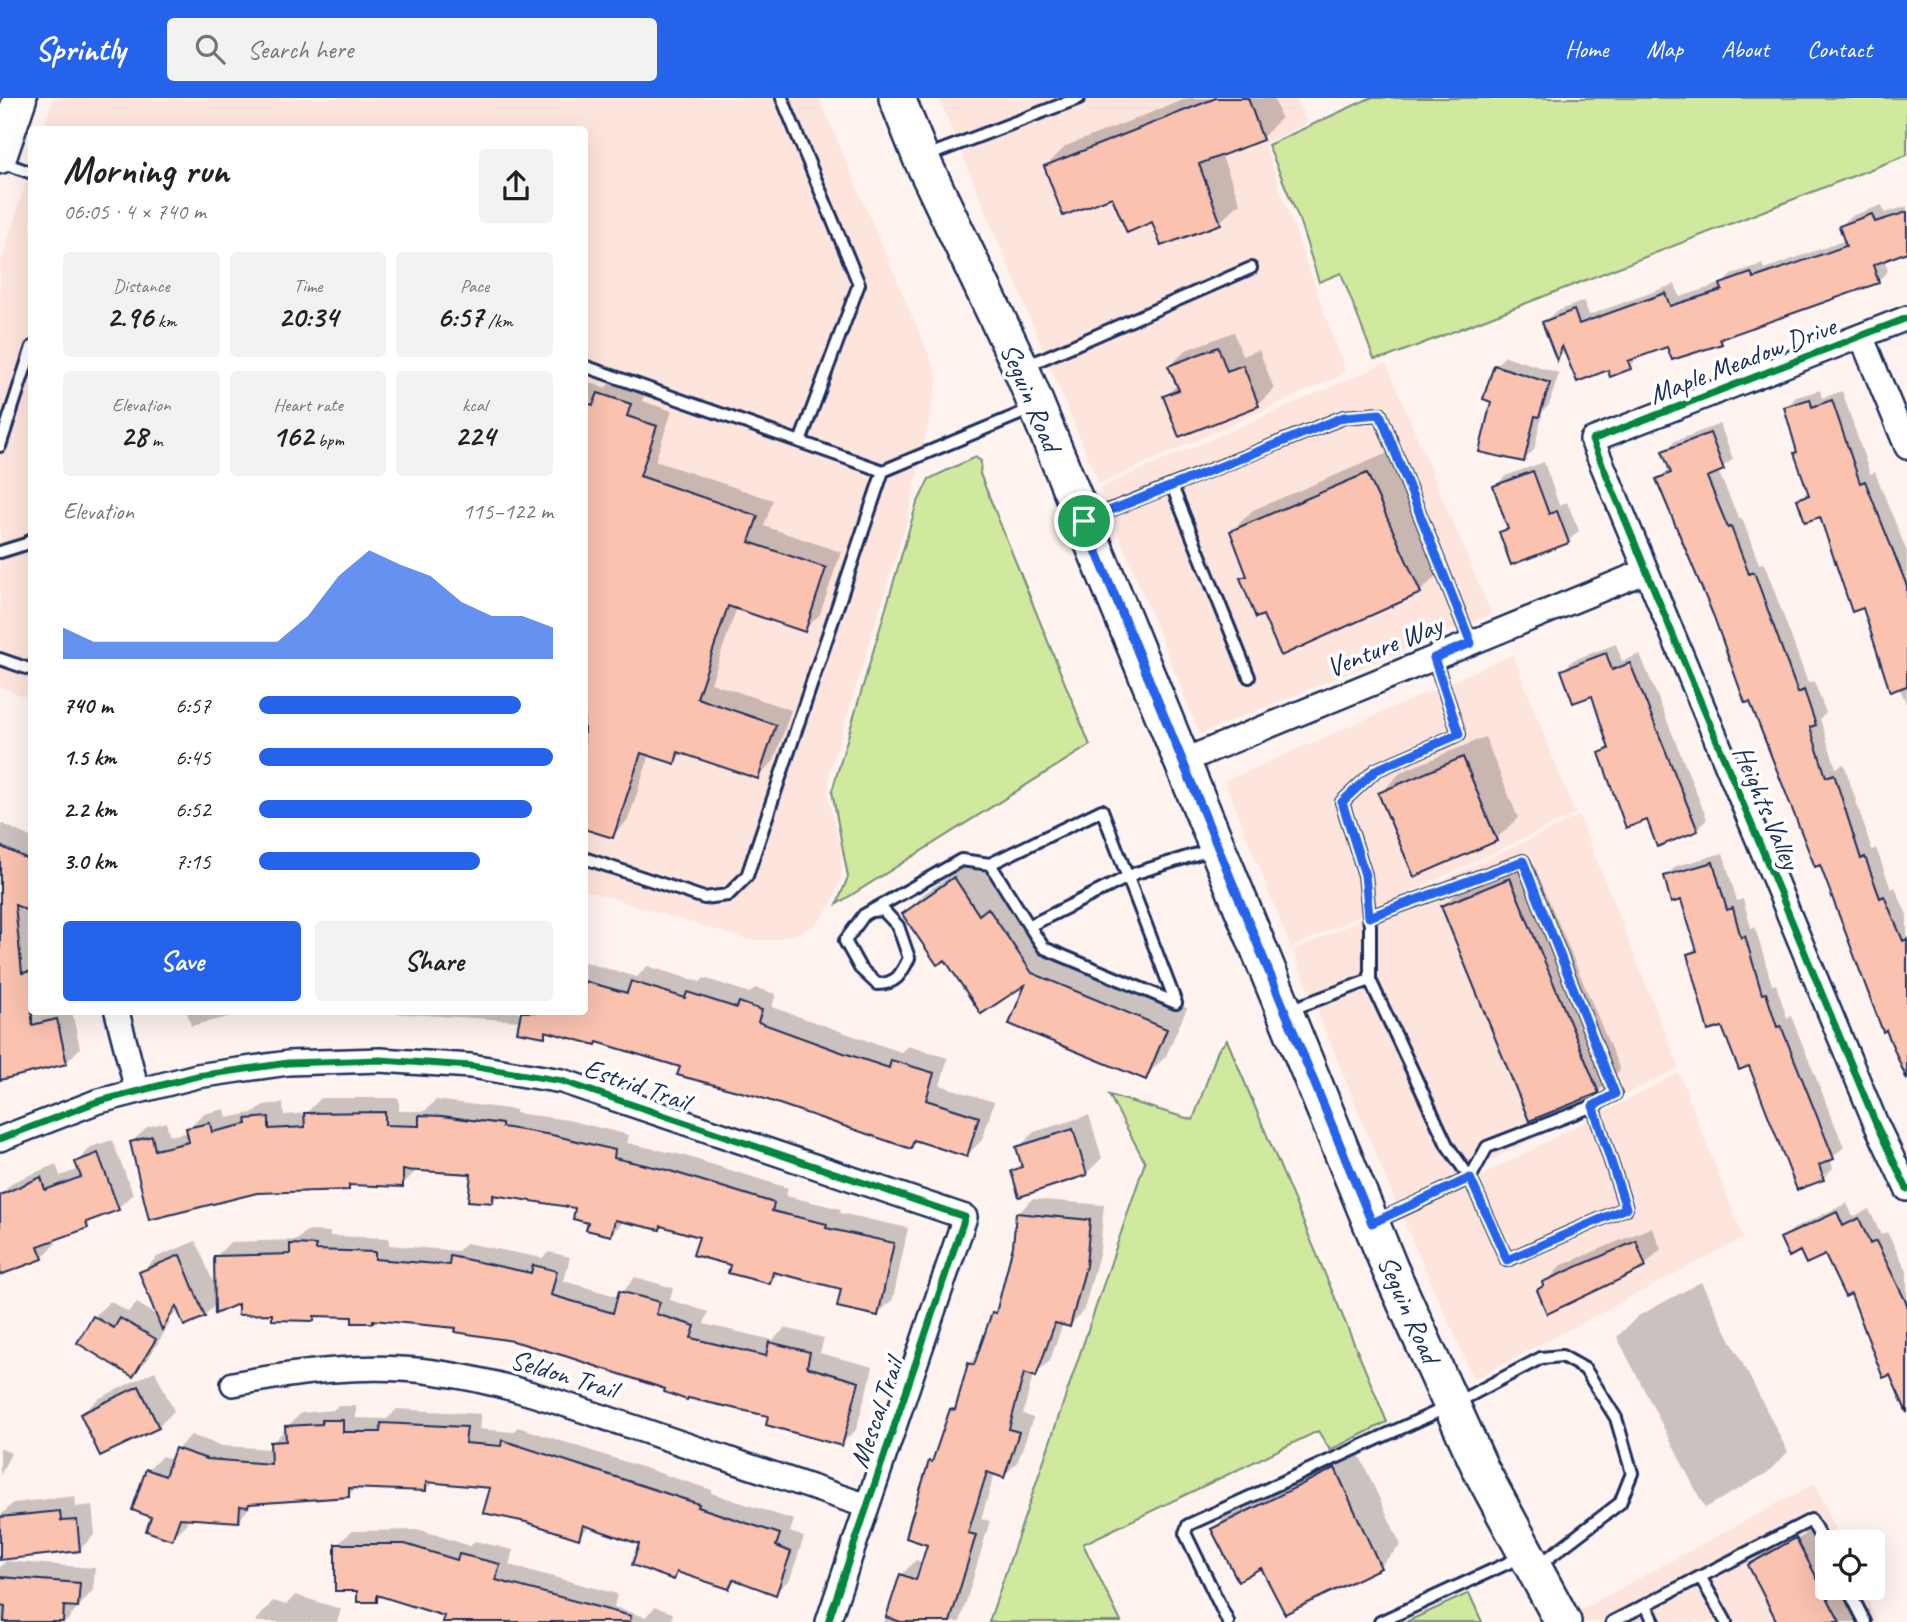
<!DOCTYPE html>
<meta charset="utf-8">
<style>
body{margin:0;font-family:Caveat,sans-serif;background:#f2f2f2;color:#222;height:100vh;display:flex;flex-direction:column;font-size:26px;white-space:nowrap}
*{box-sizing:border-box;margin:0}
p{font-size:23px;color:#767676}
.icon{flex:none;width:38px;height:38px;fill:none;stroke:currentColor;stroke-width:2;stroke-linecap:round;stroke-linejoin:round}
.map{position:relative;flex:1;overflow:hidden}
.drawer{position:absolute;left:28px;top:28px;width:560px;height:889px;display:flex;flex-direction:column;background:#fff;border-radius:7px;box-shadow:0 7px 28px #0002}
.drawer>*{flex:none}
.fabs{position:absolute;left:1815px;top:1432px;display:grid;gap:14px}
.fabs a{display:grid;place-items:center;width:70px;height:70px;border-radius:7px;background:#fff;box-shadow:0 7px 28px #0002;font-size:35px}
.pin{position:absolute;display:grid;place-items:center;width:60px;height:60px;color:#fff;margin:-30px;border:4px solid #fff;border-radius:50%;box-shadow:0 2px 7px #0007}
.round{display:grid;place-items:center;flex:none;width:74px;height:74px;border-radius:7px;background:#f2f2f2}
.head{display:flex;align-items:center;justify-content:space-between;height:119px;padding:0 35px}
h1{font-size:38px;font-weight:700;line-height:52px}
.metrics{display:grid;grid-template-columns:repeat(3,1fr);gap:10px;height:119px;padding:7px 35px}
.metrics div{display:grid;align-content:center;border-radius:7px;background:#f2f2f2;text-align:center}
.metrics b{font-size:30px;font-weight:700}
.metrics small{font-size:19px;font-weight:400}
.metrics p{font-size:19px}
.chart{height:196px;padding:14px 35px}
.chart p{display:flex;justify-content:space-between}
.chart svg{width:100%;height:126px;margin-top:7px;fill:#2563eb;opacity:.7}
.button{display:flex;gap:14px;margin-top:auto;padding:14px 35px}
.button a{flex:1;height:80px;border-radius:7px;background:#2563eb;color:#fff;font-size:28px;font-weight:700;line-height:80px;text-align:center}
.button a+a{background:#f2f2f2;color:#222}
ul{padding:0 35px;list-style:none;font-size:23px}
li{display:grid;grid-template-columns:112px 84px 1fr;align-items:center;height:52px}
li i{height:18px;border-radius:9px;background:#2563eb}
header{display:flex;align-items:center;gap:42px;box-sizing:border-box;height:98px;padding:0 35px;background:#2563eb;color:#fff}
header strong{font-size:33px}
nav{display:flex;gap:38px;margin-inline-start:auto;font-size:24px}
.search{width:490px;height:63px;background:#f2f2f2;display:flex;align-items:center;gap:18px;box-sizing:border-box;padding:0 24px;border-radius:7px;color:#767676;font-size:26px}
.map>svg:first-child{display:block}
</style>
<header>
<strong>Sprintly</strong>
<div class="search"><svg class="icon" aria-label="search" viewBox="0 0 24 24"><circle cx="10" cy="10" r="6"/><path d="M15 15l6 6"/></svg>Search here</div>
<nav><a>Home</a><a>Map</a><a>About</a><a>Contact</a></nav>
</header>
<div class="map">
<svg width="1907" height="1524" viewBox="0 0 1907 1524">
<rect width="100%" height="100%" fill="#fef3ef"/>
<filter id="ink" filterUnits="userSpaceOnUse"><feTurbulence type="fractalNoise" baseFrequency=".0143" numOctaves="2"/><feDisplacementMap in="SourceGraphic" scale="14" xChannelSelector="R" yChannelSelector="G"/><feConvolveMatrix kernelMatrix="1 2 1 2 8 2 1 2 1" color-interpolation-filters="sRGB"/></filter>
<g filter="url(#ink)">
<path fill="#fde4dc" d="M53,0H819L938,279L909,416L830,673L828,698L842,756L841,778L831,807L816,826L799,835L773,842H749L585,792L584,32H43Z
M939,0H1296L1307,25L1264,46L1346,275L1099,386Z
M31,68V601L0,589V168Z
M1386,265L1491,516L1200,636L1100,390Z
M1513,557L1575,716L1291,850L1225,683Z
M1579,718L1679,970L1397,1108L1293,853Z
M1679,975L1743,1140L1474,1281L1402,1119Z
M1815,1385L1841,1444H1827V1489H1862L1878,1524H1583L1577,1514Z"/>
<path fill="#d1e99f" stroke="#768c7e" stroke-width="2" d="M1370,0H1907V57L1388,259L1374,261L1341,175L1319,184L1299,121L1268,47Z
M975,359L981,363L980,376L1090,647L837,806L848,779L832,693L916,408L929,381Z
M1227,942L1387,1324L1330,1352L1318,1333L1083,1446L1121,1524H989L1145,1064L1109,997L1193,1022L1218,952Z
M1469,1495L1482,1524H1406Z"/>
<path fill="#0003" fill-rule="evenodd" d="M1188,0H1274L1281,20L1262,40L1221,56L1240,105L1220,124L1153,122L1113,97L1046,68L1066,48Z
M1882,107L1885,115L1907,108V153L1884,161L1888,173L1878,183L1729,236L1721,244L1668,247L1640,257L1630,269L1609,270L1566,252L1558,260L1544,224L1555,214L1584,203L1589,217L1675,186L1680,199L1723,185L1732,176L1762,166L1764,171L1846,142L1841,128L1851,118Z
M1234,234L1242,258L1259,252L1274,291L1258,306L1165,299L1178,286L1170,268L1186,252Z
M1505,258L1559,275L1549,307L1543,313L1534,352L1524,362L1493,303L1495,268Z
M615,280L646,291L642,303L672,313L655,363L773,402L764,428L841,454L820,516L804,532L737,509L711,585L791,612L774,663L758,679L684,654L674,664L650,656L628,722L612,738L584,729V283L605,290Z
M1820,292L1822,300L1842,293L1870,376L1875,374L1907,454V607L1821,417L1799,401L1809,392L1786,310L1796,299Z
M1720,326L1733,361L1718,373L1739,421L1742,420L1759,466L1764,465L1808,585L1814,583L1826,615L1820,621L1836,670L1844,666L1872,752L1876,750L1891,791L1895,789L1907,817V985L1838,817L1821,765L1658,381L1671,370L1664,354L1675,343Z
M1388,355L1441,473L1420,494L1264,515L1242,480L1248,474L1232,433L1253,412Z
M1544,364L1559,407L1567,404L1579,433L1568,443L1501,435L1509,427L1495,389L1505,378Z
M1616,546L1622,563L1640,556L1707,721L1697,732L1648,720L1601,655L1609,647L1593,595L1563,573L1573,562Z
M1485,639L1518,720L1496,741L1414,777L1380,696L1401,674Z
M1,725L32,740V914H72L80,950L66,965L0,975V812L25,810L0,798Z
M1723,755L1737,803L1743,801L1751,830L1755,829L1772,887L1776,886L1787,920L1791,918L1844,1049L1830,1061L1833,1070L1823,1080L1723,927L1689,856L1697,848L1683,800L1666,778L1676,768Z
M976,760L1000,797L1010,790L1053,854L1187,910L1166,958L1145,979L1029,883L945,859L904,816L925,795Z
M1531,760L1620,972L1599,993L1530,1020L1443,808L1465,787Z
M584,864L637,879L647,868L700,884L704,880L750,895L755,890L776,896L772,909L854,938L901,954L908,948L948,960L940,987L994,1004L982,1042L967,1057L919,1042L911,1049L682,968L598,943L596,945L548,932L544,937L521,923L375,914H584Z
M187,914H249L191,928Z
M321,1000H399V1013H425L436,1002L516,1012V1015L568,1022L629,1037L627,1045L682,1057L788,1090L786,1098L841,1111L840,1115L908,1130L893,1201L878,1216L843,1189L780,1174L770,1184L732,1166L701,1138L663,1127L659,1130L624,1123L611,1136L590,1123L577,1109L500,1096L492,1104L473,1074L418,1071L402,1087L353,1086L348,1090L257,1093L132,1044L147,1029L166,1024L170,1038L189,1034L188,1031L203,1016L225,1011L227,1020L256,1014L263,1007L283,1005L284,1017L306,1015Z
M1089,1017L1102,1060L1086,1076L1013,1073L1022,1064L1018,1050L1034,1034Z
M112,1042L133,1096L118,1110L97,1118L87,1128L54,1140L56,1145L42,1160L0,1164V1097L13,1084L56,1066L60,1078L80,1071L77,1064L91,1049Z
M1032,1101L1104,1107L1100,1152L1084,1212L1070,1227L1063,1225L1050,1263L1033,1277L1023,1316L1033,1320L1018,1363L1004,1378L995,1375L981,1421L990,1423L960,1524H884L901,1477L916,1462L923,1465L929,1445L931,1364L935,1359L952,1312L959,1305L969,1266L979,1256L994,1215L999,1209L1015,1149L1018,1116Z
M1847,1105L1853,1119L1869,1111L1881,1137L1887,1134L1907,1173V1311L1852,1194L1826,1155L1801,1151L1782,1141L1793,1131Z
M1652,1129L1661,1151L1645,1167L1545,1187L1560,1168Z
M306,1133L330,1134V1138L389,1140V1147L458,1153L466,1145L542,1160L549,1154L570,1159L564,1183L619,1199L635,1179L673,1190L670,1202L708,1214L704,1226L773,1242L785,1230L824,1240L820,1255L873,1269L856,1332L841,1346L770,1317L458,1228L375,1221L372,1224L354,1217L318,1216L313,1221L240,1203L216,1206L204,1218L179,1212L167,1223L170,1225L148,1261L133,1277L79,1244L94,1219L110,1203L128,1214L137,1205L158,1218L141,1175L157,1159L196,1143L216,1191V1159L230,1144L297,1142Z
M1701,1184L1788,1354L1767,1375L1705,1410L1617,1239L1638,1218Z
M155,1273L174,1313L158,1329L82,1316L98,1301Z
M338,1308H356V1320L387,1321L397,1311L481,1316L479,1331L513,1334L518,1329L712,1392L711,1395L794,1422L790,1434L804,1439L790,1481L775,1495L737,1481L729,1489L680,1473L674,1480L641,1445L590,1428L578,1439L492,1389L434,1383L425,1392L357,1389L348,1397L253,1405L238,1423L189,1418L186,1426L172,1440L153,1418L148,1372L162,1358L173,1362L177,1351L191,1337L222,1348L272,1351V1345L301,1315L333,1312Z
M0,1350L11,1355L0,1378Z
M1356,1350L1401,1447L1380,1468L1262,1467L1213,1431L1234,1410Z
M75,1398L76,1409L92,1407L95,1436L79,1452L0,1461V1418L13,1405Z
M1818,1420L1830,1444H1827V1489H1854L1872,1524H1779L1750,1467L1771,1446ZM1803,1434L1805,1437L1772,1455V1451Z
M421,1432L470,1448L475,1443L513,1452L509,1467L617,1496L614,1509L645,1519L655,1509L673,1515L671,1524H455L446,1517L382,1497L377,1502L359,1491L337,1447L352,1433Z
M6,1463L95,1470L93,1492L66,1524H0V1469Z
M295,1497L341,1511L337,1524H255L273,1503L286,1507Z"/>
<path fill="#fac2af" stroke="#1b2f5e" stroke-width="2" d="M1216,0H1248L1263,42L1199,66L1221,126L1161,148L1152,124L1127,135L1112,99L1063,118L1044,68Z
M1907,114V154L1873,167L1879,185L1720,241L1722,246L1672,262L1667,249L1628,263L1631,271L1610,279L1608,272L1577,284L1562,248L1557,263L1542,224L1574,212L1579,226L1665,195L1670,208L1722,192L1720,186L1751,175L1754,180L1846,148L1839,128L1872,116L1875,124Z
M1218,249L1227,273L1243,267L1259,308L1179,339L1163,298L1179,292L1168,268Z
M1494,267L1550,285L1539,319L1535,318L1524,364L1479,354L1491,304L1483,301Z
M598,295L631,306L627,318L657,328L640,378L758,418L749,444L826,470L805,534L728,508L697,600L776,627L758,681L678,654L675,666L641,655L613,740L584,731V304L593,307Z
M1810,301L1812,309L1832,302L1860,385L1865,383L1907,488V588L1890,594L1863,510L1852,514L1820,419L1805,424L1797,401L1809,397L1794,355L1797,354L1784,309Z
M1710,335L1724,372L1707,379L1728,430L1731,429L1749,476L1754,474L1798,595L1804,592L1816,627L1810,629L1826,679L1834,676L1861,761L1865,759L1880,800L1884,798L1903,843L1907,841V982L1886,932L1883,934L1820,767L1815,769L1750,604L1745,605L1714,519L1656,381L1671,375L1662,353Z
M1533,373L1549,416L1557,413L1569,445L1511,467L1499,434L1508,431L1493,388Z
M1367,375L1421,495L1281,558L1263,517L1256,520L1240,480L1247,478L1230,433Z
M1606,555L1612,572L1630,565L1698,733L1657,749L1647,722L1626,730L1599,655L1609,651L1592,598L1573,605L1561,572Z
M1463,659L1497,743L1414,779L1378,695Z
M0,748L32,763V815L15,807L22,875L32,873V927L57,921L67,966L0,982Z
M1713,764L1727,812L1733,810L1741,840L1745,838L1762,896L1766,895L1777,929L1781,928L1834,1061L1819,1067L1824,1082L1797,1092L1749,968L1739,972L1722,929L1708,933L1687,856L1697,853L1681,802L1671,805L1664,778Z
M954,779L979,817L988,810L1032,875L1167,931L1146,982L1009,926L1025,887L981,916L945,862L937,867L902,816Z
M1510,780L1599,995L1529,1023L1441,808Z
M584,883L627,895L631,883L685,900L687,894L737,910L739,904L762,912L758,924L838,953L889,970L891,962L934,975L926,1002L979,1019L967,1059L914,1042L911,1051L756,998L677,977L680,969L597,944L596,947L545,933V939L517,934L521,914H584Z
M385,1014V1027L419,1028V1017L442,1018L502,1026V1029L552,1037L615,1052L614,1060L667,1072L774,1105L772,1113L827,1126L826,1130L894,1145L878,1218L837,1209L841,1191L773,1174L770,1186L728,1175L730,1167L693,1157L699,1139L661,1128L660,1132L615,1122L611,1138L586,1132L588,1125L573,1121L575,1110L493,1097V1105L468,1103L471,1076L403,1072V1089L349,1087V1092L257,1095L149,1122L130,1044L152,1038L155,1052L189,1044L186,1030L210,1025L212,1034L247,1026L246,1021L269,1019V1031L305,1029L304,1015Z
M1073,1031L1087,1077L1019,1099L1011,1073L1022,1069L1016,1049Z
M98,1055L119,1112L86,1124L88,1130L38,1148L43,1161L0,1177V1097L41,1079L45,1092L81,1079L75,1064Z
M1837,1114L1843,1128L1859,1120L1870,1146L1876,1143L1907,1206V1315L1890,1277L1883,1280L1851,1196L1845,1199L1825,1157L1806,1166L1800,1153L1789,1159L1780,1140Z
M1016,1115L1090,1122L1086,1168L1070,1229L1055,1225L1036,1279L1024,1275L1009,1331L1019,1334L1004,1380L987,1374L968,1435L976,1437L950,1524H901L886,1519L900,1476L916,1482L927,1447L906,1440L910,1424L929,1363L932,1364L950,1311L955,1312L968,1265L974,1267L992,1214L996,1215L1013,1148Z
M1636,1143L1646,1169L1547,1216L1537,1192L1543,1188L1542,1184Z
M290,1146L316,1147V1152L375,1154V1161L449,1167L450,1158L531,1175L533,1167L557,1173L551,1197L613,1215L619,1193L660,1204L656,1216L695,1228L691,1240L766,1258L769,1244L810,1254L807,1269L859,1284L842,1348L766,1327L768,1318L688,1300L687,1302L664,1294L665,1291L565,1258L513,1243L455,1234L456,1230L373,1222V1225H352V1219L314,1218V1223L272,1222V1216L238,1217V1206L215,1216L214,1158L290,1156Z
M180,1157L205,1219L184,1228L176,1208L162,1232L139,1174Z
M93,1218L114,1230L120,1220L156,1241L133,1279L77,1245Z
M139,1288L159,1330L100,1358L80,1316Z
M322,1322H343V1334H380L381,1325L467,1329L465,1345L501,1348L502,1342L699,1406L698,1409L780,1436L776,1448L791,1454L776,1497L733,1481L729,1491L677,1474L674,1482L632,1467L639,1446L583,1427L579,1441L526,1424L483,1415L490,1390L426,1384V1393L349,1390V1399L249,1406L248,1409L240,1408L239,1424L180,1420L172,1442L146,1433L151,1419L132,1412L146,1371L165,1378L175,1350L207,1361L271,1366L270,1344L286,1343L285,1328L322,1326Z
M1335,1370L1381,1470L1285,1516L1261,1470L1238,1483L1211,1431Z
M60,1413L61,1423L77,1422L80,1453L0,1462V1419Z
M1796,1440L1840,1524H1777L1748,1467Z
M335,1446H405L457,1462L459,1456L500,1466L496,1482L631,1518L630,1524H442L444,1518L377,1497V1504H357V1493H335Z
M0,1479L80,1485L78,1509L64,1508L63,1524H4L5,1508L0,1507Z"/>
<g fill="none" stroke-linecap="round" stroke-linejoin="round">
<defs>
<path id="lane" d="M782,0L859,186L800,344
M924,59L1079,0
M1,64L32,75
M584,268L883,373L1034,310
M1026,268L1251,170
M0,348L32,249
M1172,388L1249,579
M1088,421L1344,319L1380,316L1471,545
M0,454L26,446L32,441
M0,561L32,572
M584,760L704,800L728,797L747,778L883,373
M990,766L1102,712L1176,905L1044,850L1029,828
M872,813L883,812L898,828L909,860C901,876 897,886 877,886L860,870L845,843L864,817L961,762L990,766L1029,828L1136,775L1213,751
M1369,819L1523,763L1615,996L1593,1008
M1370,882L1447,1047L1470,1080L1507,1162L1626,1110L1593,1008L1487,1049L1470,1080L1375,1124
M1289,912L1370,882V828L1365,777L1342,704L1376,672L1459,636L1434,560
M1701,1480L1726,1524
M1847,1489L1865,1524
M1646,1507L1654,1524
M1228,1524L1185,1435L1188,1427L1452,1307L1541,1260L1562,1258L1585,1271L1616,1320L1632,1375L1620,1405L1539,1467
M1380,1524L1521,1459
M1612,1524L1811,1422L1827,1451"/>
<path id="street" d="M1907,220L1592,342L1876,1026L1907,1091
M1861,238L1907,349
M1183,663L1646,473
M117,914L137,992
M0,1041L96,1004L197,978L288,965L380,962L471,968L562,983L965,1119L828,1524
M233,1286C299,1274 366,1265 433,1274C503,1283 569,1308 636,1330C713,1356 790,1382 867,1408"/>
<path id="secondary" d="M0,59L20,0"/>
<path id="primary" d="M897,0L921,60L1021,270L1390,1171L1481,1372L1563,1524"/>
</defs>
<use href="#lane" stroke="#1b2f5e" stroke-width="16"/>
<use href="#street" stroke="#1b2f5e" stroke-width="28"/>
<use href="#secondary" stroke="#1b2f5e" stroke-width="37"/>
<use href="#primary" stroke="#1b2f5e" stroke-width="40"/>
<use href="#lane" stroke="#fff" stroke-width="10"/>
<use href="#street" stroke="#fff" stroke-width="23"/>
<use href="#secondary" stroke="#fff" stroke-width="32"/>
<use href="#primary" stroke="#fff" stroke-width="35"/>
<defs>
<path id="cycleway" d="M1907,220L1592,342L1876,1026L1907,1091
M0,1041L96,1004L197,978L288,965L380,962L471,968L562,983L965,1119L828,1524"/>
</defs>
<use href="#cycleway" stroke="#fff" stroke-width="11"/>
<use href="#cycleway" stroke="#00873e" stroke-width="7"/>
</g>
</g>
<g fill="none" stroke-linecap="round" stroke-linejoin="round" filter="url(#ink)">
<defs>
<path id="route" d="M1380,316L1471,545L1434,560L1459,636L1376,672L1342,704L1365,777L1369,819L1523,763L1615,996L1593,1008L1626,1110L1507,1162L1470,1080L1372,1125L1084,423L1344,319Z"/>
</defs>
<use href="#route" stroke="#fff" stroke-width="14"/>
<use href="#route" stroke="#2563eb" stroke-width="9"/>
</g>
<g text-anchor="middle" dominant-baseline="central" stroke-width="7" stroke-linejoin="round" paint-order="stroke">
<g font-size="28" fill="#1b2f5e" stroke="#fff">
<text transform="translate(1742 262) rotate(-21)">Maple Meadow Drive</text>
<text transform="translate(1031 299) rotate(67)">Seguin Road</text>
<text transform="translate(1384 548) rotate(-22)">Venture Way</text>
<text transform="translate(1767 709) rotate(67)">Heights Valley</text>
<text transform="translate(637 986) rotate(19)">Estrid Trail</text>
<text transform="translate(1409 1211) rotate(66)">Seguin Road</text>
<text transform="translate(564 1276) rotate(17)">Seldon Trail</text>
<text transform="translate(876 1315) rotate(-71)">Mescal Trail</text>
</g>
</g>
</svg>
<div class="fabs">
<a><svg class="icon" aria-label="locate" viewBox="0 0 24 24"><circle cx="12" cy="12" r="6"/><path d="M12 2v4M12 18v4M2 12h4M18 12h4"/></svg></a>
</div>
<div class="pin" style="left:1084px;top:423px;background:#1e9e55"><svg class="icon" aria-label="arrive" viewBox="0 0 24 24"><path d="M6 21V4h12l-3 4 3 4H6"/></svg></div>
<section class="drawer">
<div class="head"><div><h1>Morning run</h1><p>06:05 · 4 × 740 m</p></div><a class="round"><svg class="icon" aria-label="share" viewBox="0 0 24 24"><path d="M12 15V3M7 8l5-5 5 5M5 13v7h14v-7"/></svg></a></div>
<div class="metrics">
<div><p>Distance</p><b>2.96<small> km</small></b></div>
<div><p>Time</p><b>20:34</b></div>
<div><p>Pace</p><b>6:57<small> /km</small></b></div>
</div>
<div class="metrics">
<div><p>Elevation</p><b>28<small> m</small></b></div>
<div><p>Heart rate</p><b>162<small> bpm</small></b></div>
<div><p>kcal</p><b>224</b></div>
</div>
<div class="chart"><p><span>Elevation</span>115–122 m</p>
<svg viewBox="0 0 160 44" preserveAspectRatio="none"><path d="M0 44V33L10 38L20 38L30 38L40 38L50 38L60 38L70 38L80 29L90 15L100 6L110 11L120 15L130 24L140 29L150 29L160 33V44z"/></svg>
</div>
<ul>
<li><b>740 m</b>6:57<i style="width:89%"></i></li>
<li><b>1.5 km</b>6:45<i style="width:100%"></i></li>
<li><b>2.2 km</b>6:52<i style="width:93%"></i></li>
<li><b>3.0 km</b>7:15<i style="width:75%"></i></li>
</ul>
<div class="button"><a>Save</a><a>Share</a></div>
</section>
</div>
